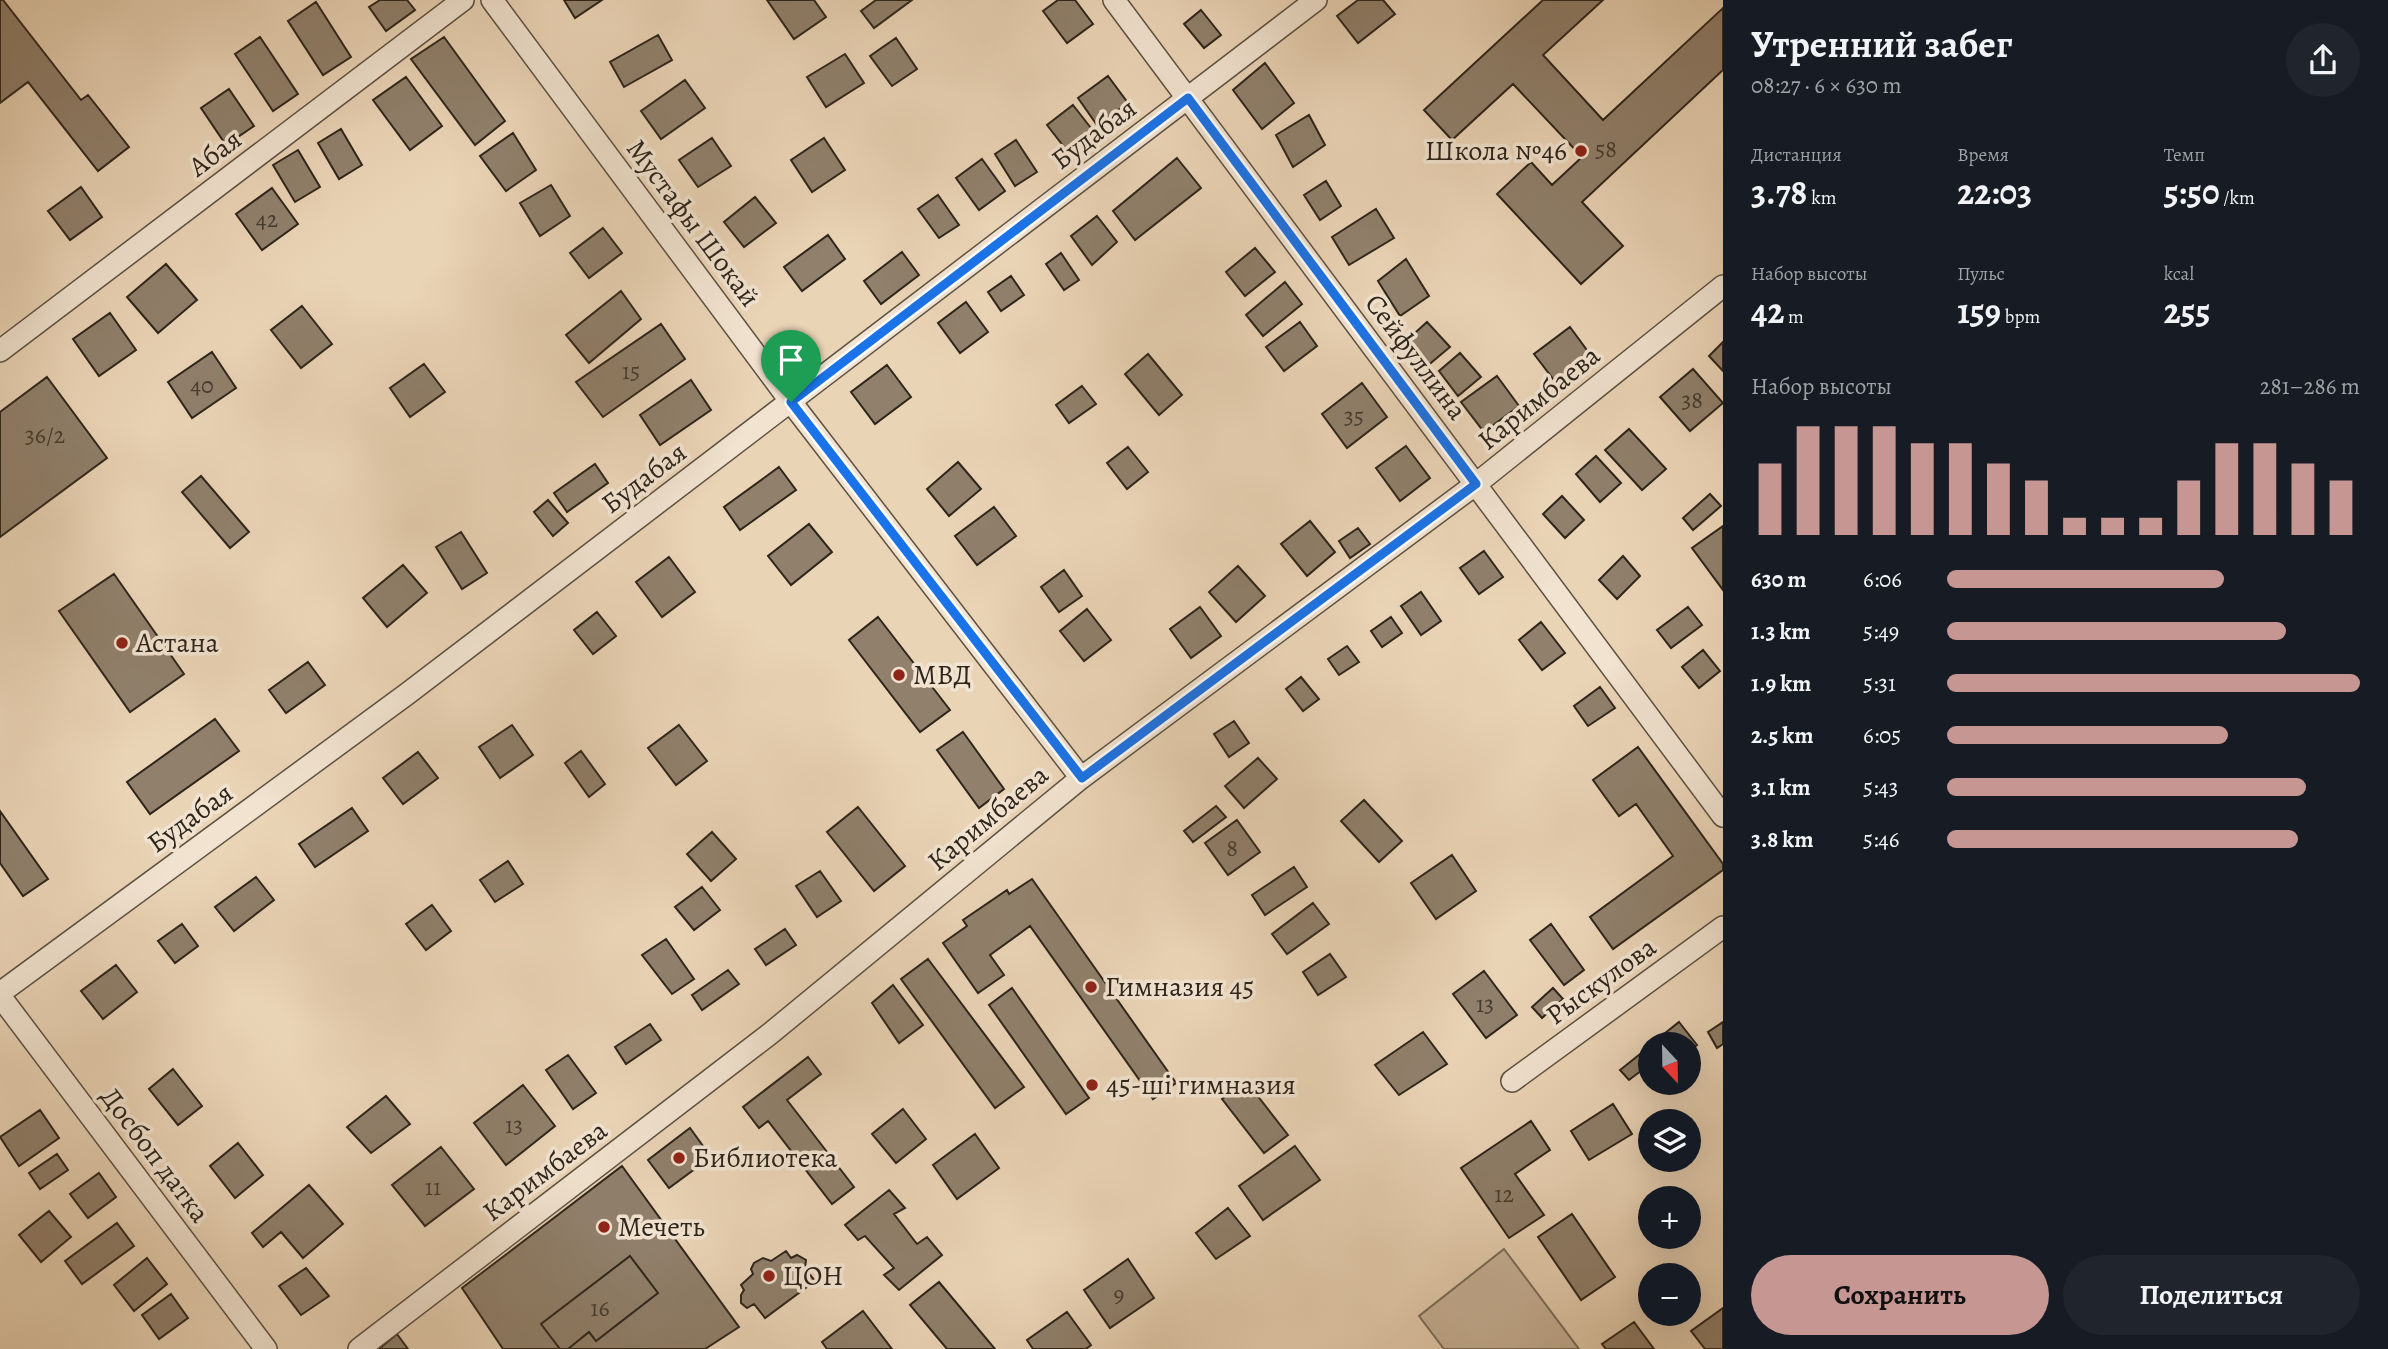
<!DOCTYPE html>
<html lang="ru">
<meta charset="utf-8">
<style>
body{margin:0;font-family:Alegreya,serif;background:#20242c;color:#f1f3f6;height:100vh;display:flex;flex-direction:column;font-size:26px;white-space:nowrap}
*{box-sizing:border-box;margin:0}
p{font-size:23px;color:#9ea1a6}
.icon{flex:none;width:38px;height:38px;fill:none;stroke:currentColor;stroke-width:2;stroke-linecap:round;stroke-linejoin:round}
.map{position:relative;flex:1;overflow:hidden}
.side{display:flex;flex-direction:column;background:#171b24;width:665px}
.side>*{flex:none}
.needle{width:46px;rotate:158deg}
.controls{position:absolute;left:1638px;top:1032px;display:grid;gap:14px}
.controls a{display:grid;place-items:center;width:63px;height:63px;border-radius:50%;background:#171b24;box-shadow:0 7px 28px #0002;font-size:35px}
.pin{position:absolute;display:grid;place-items:center;width:60px;height:60px;color:#fff;margin:-72px -30px;border-radius:50% 50% 50% 0;rotate:-45deg;box-shadow:0 0 7px #0007}
.pin .icon{rotate:45deg}
.round{display:grid;place-items:center;flex:none;width:74px;height:74px;border-radius:37px;background:#20242c}
.headline{display:flex;align-items:center;justify-content:space-between;height:119px;padding:0 28px}
h1{font-size:38px;font-weight:600;line-height:52px}
.figures{display:grid;grid-template-columns:repeat(3,1fr);gap:10px;height:119px;padding:7px 28px}
.figures div{display:grid;align-content:center}
.figures b{font-size:35px;font-weight:600}
.figures small{font-size:19px;font-weight:400}
.figures p{font-size:19px}
.chart{height:196px;padding:14px 28px}
.chart p{display:flex;justify-content:space-between}
.chart svg{width:100%;height:126px;margin-top:7px;stroke:#c59692;stroke-width:6}
.action{display:flex;gap:14px;margin-top:auto;padding:14px 28px}
.action a{flex:1;height:80px;border-radius:42px;background:#c59692;color:#111;font-size:28px;font-weight:600;line-height:80px;text-align:center}
.action a+a{background:#20242c;color:#f1f3f6}
ul{padding:0 28px;list-style:none;font-size:23px}
li{display:grid;grid-template-columns:112px 84px 1fr;align-items:center;height:52px}
li i{height:18px;border-radius:9px;background:#c59692}
main{display:flex;flex:1;min-height:0}
.map>svg:first-child{display:block}
</style>
<main>
<div class="map">
<svg width="1723" height="1349" viewBox="0 0 1723 1349">
<rect width="100%" height="100%" fill="#ead4b6"/>
<filter id="stains"><feTurbulence type="fractalNoise" baseFrequency=".00286" numOctaves="4"/><feColorMatrix values="0 0 0 0 .2 0 0 0 0 .09 0 0 0 0 .02 0 0 0 .5 -.17"/></filter>
<radialGradient id="worn" r=".72"><stop offset=".6" stop-color="#630" stop-opacity="0"/><stop offset="1" stop-color="#630" stop-opacity=".3"/></radialGradient>
<path fill="#cab69c" stroke="#7c6e5c" stroke-width="2" d="M1504,1249L1579,1349H1444L1419,1316Z"/>
<path fill="#90806c" stroke="#2e251b" stroke-width="2" d="M0,0H3L81,100L88,95L129,147L98,171L28,82L0,103Z
M380,0H407L415,10L386,31L369,7Z
M564,0H602L575,18Z
M767,0H814L826,17L794,39Z
M876,0H912L874,28L861,11Z
M1058,0H1075L1093,24L1067,43L1043,11Z
M1358,0H1383L1395,14L1358,43L1337,16Z
M1543,0H1603L1543,55L1603,120L1723,8V70L1582,202L1623,246L1581,284L1497,194L1531,162L1552,185L1582,157L1513,84L1452,140L1424,110Z
M316,2L351,57L323,75L288,21Z
M1201,10L1221,35L1204,48L1184,24Z
M658,35L672,60L624,87L610,62Z
M260,37L298,94L273,111L235,54Z
M444,37L505,121L475,145L411,59Z
M896,38L917,69L892,86L870,56Z
M845,54L864,83L826,107L807,77Z
M1265,63L1294,103L1262,129L1233,90Z
M1108,76L1128,103L1097,125L1078,98Z
M406,77L442,126L410,150L373,100Z
M685,80L705,108L661,139L641,111Z
M229,89L254,126L226,145L201,108Z
M1073,105L1094,132L1068,152L1047,125Z
M1309,115L1325,145L1293,167L1276,135Z
M341,129L362,165L339,179L318,143Z
M513,133L536,170L506,191L480,156Z
M712,138L731,166L698,187L679,160Z
M824,138L845,170L812,192L791,160Z
M1016,140L1037,172L1015,186L995,154Z
M298,150L320,187L295,202L273,165Z
M1177,158L1201,188L1135,240L1113,211Z
M982,159L1005,191L979,210L956,178Z
M1326,181L1341,206L1320,220L1304,195Z
M551,185L570,216L540,236L520,203Z
M81,187L102,217L70,240L48,211Z
M272,188L298,224L262,250L236,214Z
M938,195L959,225L939,238L918,209Z
M755,197L776,223L744,247L724,222Z
M1376,209L1394,238L1349,265L1332,237Z
M1097,216L1117,242L1092,265L1071,236Z
M603,228L622,253L589,278L570,253Z
M828,235L845,259L802,291L784,267Z
M1255,248L1275,272L1245,296L1226,272Z
M902,252L919,275L881,304L864,281Z
M1061,253L1079,280L1064,290L1046,264Z
M1406,259L1429,296L1400,316L1378,281Z
M166,264L197,300L158,333L127,297Z
M1011,276L1024,295L1001,311L988,292Z
M1285,282L1302,304L1263,336L1246,315Z
M621,291L641,319L589,363L566,335Z
M966,302L988,332L960,353L938,323Z
M302,306L332,344L301,368L271,330Z
M110,313L136,350L99,376L73,339Z
M1300,322L1317,346L1284,371L1266,347Z
M1427,322L1450,347L1426,367L1405,342Z
M661,324L685,359L603,417L576,382Z
M1570,327L1592,357L1557,384L1534,354Z
M1723,342V371L1709,356Z
M212,352L236,388L192,418L168,382Z
M1460,353L1481,377L1458,396L1439,371Z
M1148,354L1182,395L1159,415L1125,374Z
M424,364L445,392L410,417L390,388Z
M887,365L911,397L875,424L851,392Z
M1693,369L1723,403L1690,431L1660,397Z
M1497,376L1519,406L1484,432L1461,402Z
M47,377L107,458L0,537V412Z
M691,380L711,410L660,445L640,415Z
M1362,383L1387,417L1347,448L1322,414Z
M1082,386L1096,404L1069,423L1056,405Z
M1629,429L1666,469L1642,490L1605,450Z
M1406,446L1430,478L1400,501L1376,468Z
M1128,447L1148,472L1127,489L1107,463Z
M1596,456L1621,483L1600,502L1576,474Z
M958,462L981,489L949,516L927,489Z
M595,464L608,483L567,512L554,493Z
M779,467L796,490L740,530L724,507Z
M201,476L249,532L230,548L182,492Z
M1710,494L1721,506L1693,530L1683,518Z
M1562,496L1584,520L1565,538L1543,514Z
M548,500L568,523L553,536L534,512Z
M994,507L1016,536L977,565L955,536Z
M1310,521L1335,552L1307,576L1281,544Z
M809,524L832,552L791,585L768,556Z
M1723,526V590L1692,548Z
M1358,528L1370,544L1350,558L1339,541Z
M461,532L487,573L462,589L436,547Z
M1484,551L1503,577L1479,594L1460,568Z
M1623,556L1640,576L1617,599L1599,580Z
M669,557L695,592L662,617L636,582Z
M403,565L427,593L387,627L363,598Z
M1238,566L1265,596L1236,622L1209,592Z
M1064,570L1082,596L1059,612L1041,587Z
M114,574L184,674L130,712L59,611Z
M1421,592L1441,621L1421,635L1401,606Z
M1200,607L1221,636L1191,658L1170,629Z
M1688,607L1702,625L1671,648L1657,630Z
M1087,609L1111,640L1084,661L1060,631Z
M597,612L616,636L593,654L574,630Z
M878,617L950,710L920,732L849,640Z
M1391,617L1402,633L1382,647L1371,631Z
M1541,622L1565,653L1542,670L1519,640Z
M1347,646L1359,662L1339,675L1328,659Z
M1703,650L1720,671L1699,688L1682,667Z
M308,662L325,685L286,713L269,690Z
M1301,677L1319,699L1303,711L1286,689Z
M1600,687L1615,708L1588,726L1574,706Z
M215,719L239,751L150,814L127,782Z
M1234,721L1249,743L1229,757L1214,734Z
M512,725L533,755L500,778L479,747Z
M679,725L707,761L676,785L648,748Z
M963,732L1004,789L979,808L937,750Z
M1638,747L1723,864V870L1613,949L1590,917L1673,856L1636,804L1619,816L1593,780Z
M581,751L605,784L589,797L565,763Z
M418,752L438,778L403,804L383,778Z
M1258,758L1277,779L1244,808L1225,786Z
M1364,800L1402,841L1379,862L1341,821Z
M1216,806L1226,817L1193,842L1184,831Z
M858,807L905,866L874,891L827,832Z
M352,808L368,831L315,867L299,844Z
M0,811L48,879L23,896L0,863Z
M1237,820L1260,852L1228,875L1205,843Z
M712,832L736,859L711,881L687,854Z
M1452,855L1476,891L1436,919L1411,883Z
M508,861L523,884L495,902L480,880Z
M1294,867L1307,887L1265,915L1252,895Z
M820,871L841,901L817,917L796,886Z
M256,877L274,900L234,931L215,907Z
M1032,879L1176,1083L1153,1099L1030,926L990,955L1004,975L978,993L943,943L967,926L963,920L1007,890L1009,894Z
M702,887L720,910L694,930L675,907Z
M1313,903L1329,924L1287,954L1272,934Z
M432,905L451,931L426,950L406,924Z
M182,924L198,946L175,963L158,941Z
M1551,924L1584,970L1564,985L1530,940Z
M785,929L796,945L766,965L755,949Z
M666,939L694,979L672,994L642,955Z
M1330,954L1346,977L1318,995L1303,972Z
M928,959L1024,1087L995,1108L901,979Z
M116,965L137,992L103,1019L81,991Z
M728,970L739,984L702,1010L692,995Z
M1484,971L1517,1015L1486,1038L1453,994Z
M893,985L923,1025L899,1043L872,1003Z
M1012,988L1089,1098L1066,1114L989,1005Z
M1553,988L1563,999L1542,1018L1532,1007Z
M1679,1022L1697,1045L1689,1051V1045H1672L1664,1034Z
M1723,1022V1044L1717,1048L1708,1032Z
M650,1024L661,1040L626,1064L615,1047Z
M1423,1032L1447,1064L1399,1095L1375,1065Z
M1644,1051L1650,1059V1064L1629,1080L1620,1070Z
M568,1055L596,1093L573,1109L546,1070Z
M808,1057L821,1074L787,1100L854,1187L832,1204L768,1121L759,1128L743,1107Z
M173,1069L202,1106L178,1125L149,1089Z
M1246,1081L1288,1135L1264,1153L1222,1099Z
M523,1085L555,1126L506,1165L474,1123Z
M386,1096L410,1124L371,1153L347,1127Z
M1613,1104L1632,1134L1589,1160L1571,1131Z
M903,1109L926,1139L896,1163L872,1134Z
M40,1110L59,1138L19,1166L0,1137Z
M1531,1121L1550,1150L1515,1174L1544,1215L1509,1238L1461,1168Z
M690,1128L711,1157L669,1188L648,1160Z
M975,1134L999,1168L957,1199L933,1165Z
M238,1143L263,1175L235,1198L210,1166Z
M1295,1146L1320,1180L1263,1220L1239,1186Z
M441,1147L474,1189L425,1226L392,1185Z
M57,1154L68,1170L40,1189L29,1173Z
M622,1166L739,1327L705,1349H503L462,1288Z
M99,1173L116,1197L88,1218L70,1194Z
M309,1185L343,1224L303,1258L281,1232L263,1247L252,1233Z
M889,1190L905,1208L894,1214L917,1244L927,1237L942,1255L899,1290L884,1275L894,1268L865,1236L858,1240L845,1225Z
M1228,1208L1250,1236L1216,1259L1196,1233Z
M49,1211L71,1237L41,1262L19,1235Z
M1572,1214L1615,1277L1581,1300L1538,1237Z
M117,1223L134,1246L82,1284L65,1261Z
M786,1251L791,1258L797,1255L806,1260L805,1268L815,1281L765,1318L754,1304L747,1308L741,1303V1295L744,1290L741,1285L753,1274L751,1269L754,1263L763,1258L771,1261Z
M630,1256L658,1293L596,1341L589,1332L568,1349H560L541,1324Z
M147,1258L167,1284L134,1311L114,1285Z
M1128,1259L1154,1298L1110,1328L1084,1290Z
M306,1268L329,1296L301,1315L279,1286Z
M939,1282L995,1349H947L910,1305Z
M171,1294L188,1318L159,1339L142,1315Z
M1723,1308V1349H1705L1691,1331Z
M863,1311L892,1349H827L822,1342Z
M1067,1312L1091,1345L1086,1349H1033L1027,1340Z
M1634,1322L1654,1349H1606L1602,1344Z
M397,1334L408,1349H379Z"/>
<g fill="none" stroke-linecap="round" stroke-linejoin="round">
<defs>
<path id="street" d="M492,0L791,402L1081,778
M1114,0L1723,816
M0,351L463,0
M0,993L407,694L1316,0
M0,996L266,1349
M1512,1081L1723,927
M359,1349L771,1033L1081,778L1476,484L1723,286"/>
</defs>
<use href="#street" stroke="#5d5142" stroke-width="24"/>
<use href="#street" stroke="#f1e3d0" stroke-width="21"/>
</g>
<g fill="none" stroke-linecap="round" stroke-linejoin="round">
<defs>
<path id="route" d="M1188,98L1476,484L1082,778L791,402Z"/>
</defs>
<use href="#route" stroke="#fff" stroke-width="14"/>
<use href="#route" stroke="#1a73e8" stroke-width="9"/>
</g>
<g fill="#8f2418" stroke="#f1e3d0" stroke-width="2.5">
<circle cx="1581" cy="151" r="7"/>
<circle cx="122" cy="643" r="7"/>
<circle cx="899" cy="675" r="7"/>
<circle cx="1091" cy="987" r="7"/>
<circle cx="1092" cy="1085" r="7"/>
<circle cx="679" cy="1158" r="7"/>
<circle cx="604" cy="1227" r="7"/>
<circle cx="769" cy="1276" r="7"/>
</g>
<g text-anchor="middle" dominant-baseline="central" stroke-width="7" stroke-linejoin="round" paint-order="stroke">
<g font-size="24" fill="#463c2f">
<text x="1606" y="149">58</text>
<text x="267" y="219">42</text>
<text x="631" y="371">15</text>
<text x="202" y="385">40</text>
<text x="1692" y="400">38</text>
<text x="1354" y="416">35</text>
<text x="45" y="435">36/2</text>
<text x="1232" y="848">8</text>
<text x="1485" y="1004">13</text>
<text x="514" y="1125">13</text>
<text x="433" y="1187">11</text>
<text x="1504" y="1194">12</text>
<text x="1119" y="1294">9</text>
<text x="600" y="1308">16</text>
</g>
<g font-size="28" fill="#2e251b" stroke="#f1e3d0">
<text transform="translate(1094 134) rotate(-37)">Будабая</text>
<text transform="translate(215 153) rotate(-37)">Абая</text>
<text transform="translate(693 223) rotate(53)">Мустафы Шокай</text>
<text transform="translate(1416 357) rotate(53)">Сейфуллина</text>
<text transform="translate(1539 398) rotate(-39)">Каримбаева</text>
<text transform="translate(644 478) rotate(-37)">Будабая</text>
<text transform="translate(190 818) rotate(-36)">Будабая</text>
<text transform="translate(988 818) rotate(-40)">Каримбаева</text>
<text transform="translate(1601 981) rotate(-36)">Рыскулова</text>
<text transform="translate(155 1155) rotate(53)">Досбоп датка</text>
<text transform="translate(545 1171) rotate(-37)">Каримбаева</text>
</g>
<g font-size="28" fill="#2e251b" stroke="#f1e3d0" text-anchor="start">
<text x="1567" y="151" text-anchor="end">Школа №46</text>
<text x="136" y="643">Астана</text>
<text x="913" y="675">МВД</text>
<text x="1105" y="987">Гимназия 45</text>
<text x="1106" y="1085">45-ші гимназия</text>
<text x="693" y="1158">Библиотека</text>
<text x="618" y="1227">Мечеть</text>
<text x="783" y="1276">ЦОН</text>
</g>
</g>
<rect width="100%" height="100%" filter="url(#stains)"/>
<rect width="100%" height="100%" fill="url(#worn)"/>
</svg>
<div class="controls">
<a><svg class="needle" viewBox="-14 -14 28 28"><path d="M0-13l5 13h-10z" fill="#e53935"/><path d="M0 13l5-13h-10z" fill="#9ea1a6"/></svg></a>
<a><svg class="icon" aria-label="layers" viewBox="0 0 24 24"><path d="M12 4l9 5-9 5-9-5zM3 14l9 5 9-5"/></svg></a>
<a>+</a>
<a>−</a>
</div>
<div class="pin" style="left:791px;top:402px;background:#1e9e55"><svg class="icon" aria-label="arrive" viewBox="0 0 24 24"><path d="M6 21V4h12l-3 4 3 4H6"/></svg></div>
</div>
<section class="side">
<div class="headline"><div><h1>Утренний забег</h1><p>08:27 · 6 × 630 m</p></div><a class="round"><svg class="icon" aria-label="share" viewBox="0 0 24 24"><path d="M12 15V3M7 8l5-5 5 5M5 13v7h14v-7"/></svg></a></div>
<div class="figures">
<div><p>Дистанция</p><b>3.78<small> km</small></b></div>
<div><p>Время</p><b>22:03</b></div>
<div><p>Темп</p><b>5:50<small> /km</small></b></div>
</div>
<div class="figures">
<div><p>Набор высоты</p><b>42<small> m</small></b></div>
<div><p>Пульс</p><b>159<small> bpm</small></b></div>
<div><p>kcal</p><b>255</b></div>
</div>
<div class="chart"><p><span>Набор высоты</span>281–286 m</p>
<svg viewBox="0 0 160 44" preserveAspectRatio="none"><path d="M5 44V19M15 44V6M25 44V6M35 44V6M45 44V12M55 44V12M65 44V19M75 44V25M85 44V38M95 44V38M105 44V38M115 44V25M125 44V12M135 44V12M145 44V19M155 44V25"/></svg>
</div>
<ul>
<li><b>630 m</b>6:06<i style="width:67%"></i></li>
<li><b>1.3 km</b>5:49<i style="width:82%"></i></li>
<li><b>1.9 km</b>5:31<i style="width:100%"></i></li>
<li><b>2.5 km</b>6:05<i style="width:68%"></i></li>
<li><b>3.1 km</b>5:43<i style="width:87%"></i></li>
<li><b>3.8 km</b>5:46<i style="width:85%"></i></li>
</ul>
<div class="action"><a>Сохранить</a><a>Поделиться</a></div>
</section>
</main>
